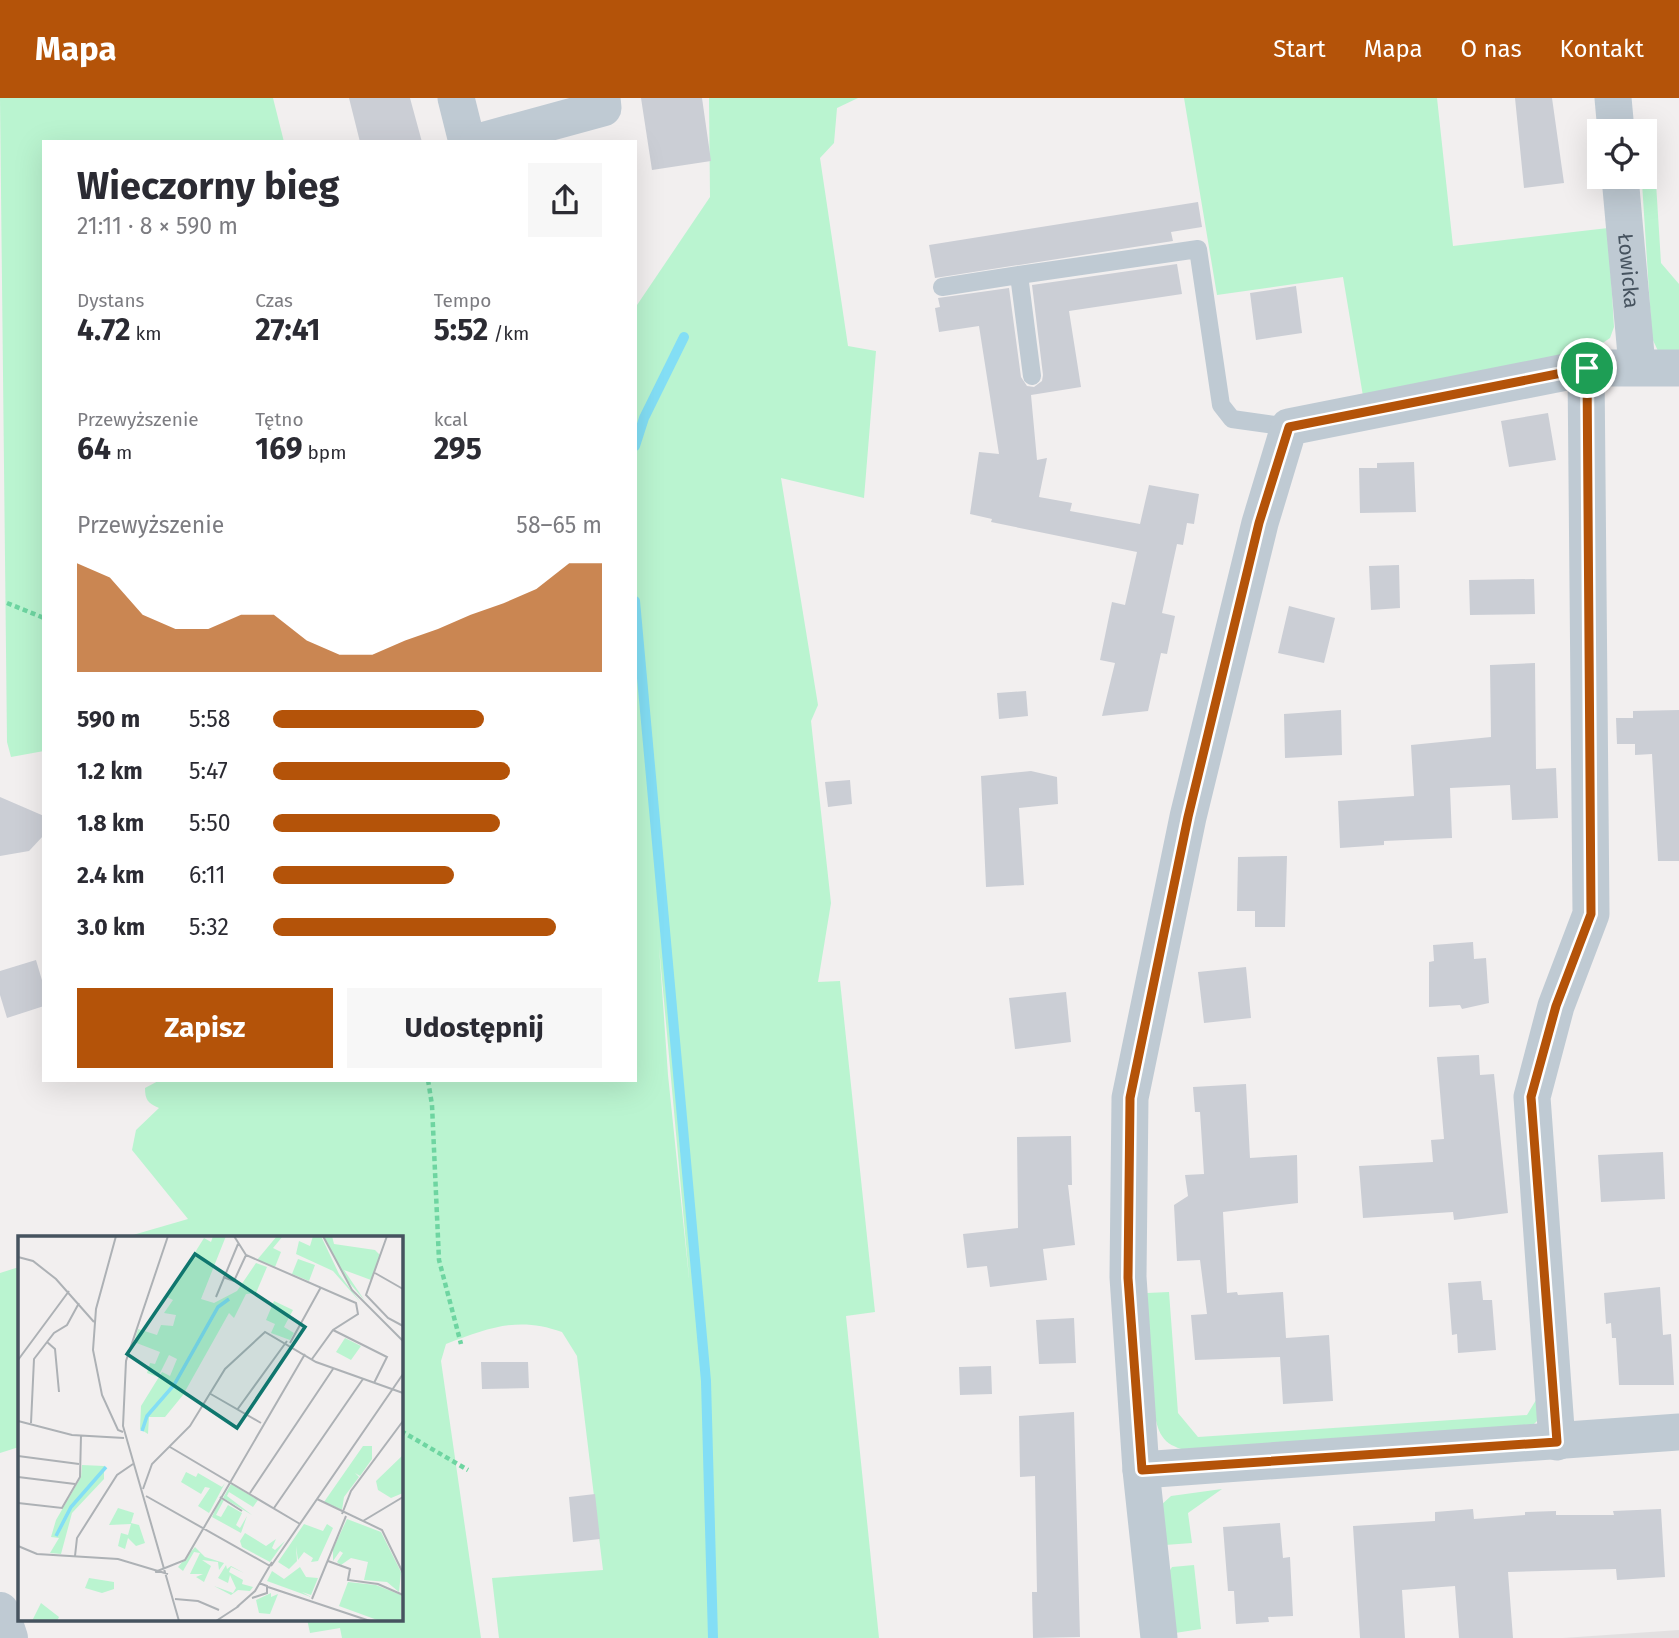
<!DOCTYPE html>
<html lang="pl">
<meta charset="utf-8">
<style>
body{margin:0;font-family:"Fira Sans",sans-serif;background:#f7f7f7;color:#2b2b33;height:100vh;display:flex;flex-direction:column;font-size:26px;white-space:nowrap}
*{box-sizing:border-box;margin:0}
p{font-size:23px;color:#7c7c81}
.icon{flex:none;width:38px;height:38px;fill:none;stroke:currentColor;stroke-width:2;stroke-linecap:round;stroke-linejoin:round}
.map{position:relative;flex:1;overflow:hidden}
.sheet{position:absolute;left:42px;top:42px;width:595px;height:942px;display:flex;flex-direction:column;background:#fff;border-radius:0px;box-shadow:0 7px 28px #0002}
.sheet>*{flex:none}
.controls{position:absolute;left:1587px;top:21px;display:grid;gap:14px}
.controls a{display:grid;place-items:center;width:70px;height:70px;border-radius:0px;background:#fff;box-shadow:0 7px 28px #0002;font-size:35px}
.pin{position:absolute;display:grid;place-items:center;width:60px;height:60px;color:#fff;margin:-30px;border:4px solid #fff;border-radius:50%;box-shadow:0 2px 7px #0007}
.round{display:grid;place-items:center;flex:none;width:74px;height:74px;border-radius:0px;background:#f7f7f7}
.overview{display:flex;align-items:center;justify-content:space-between;height:119px;padding:0 35px}
h1{font-size:38px;font-weight:700;line-height:52px}
.metrics{display:grid;grid-template-columns:repeat(3,1fr);gap:10px;height:119px;padding:7px 35px}
.metrics div{display:grid;align-content:center}
.metrics b{font-size:30px;font-weight:700}
.metrics small{font-size:19px;font-weight:400}
.metrics p{font-size:19px}
.chart{height:196px;padding:14px 35px}
.chart p{display:flex;justify-content:space-between}
.chart svg{width:100%;height:126px;margin-top:7px;fill:#b45309;opacity:.7}
.button{display:flex;gap:14px;margin-top:auto;padding:14px 35px}
.button a{flex:1;height:80px;border-radius:0px;background:#b45309;color:#fff;font-size:28px;font-weight:700;line-height:80px;text-align:center}
.button a+a{background:#f7f7f7;color:#2b2b33}
ul{padding:0 35px;list-style:none;font-size:23px}
li{display:grid;grid-template-columns:112px 84px 1fr;align-items:center;height:52px}
li i{height:18px;border-radius:9px;background:#b45309}
header{display:flex;align-items:center;gap:42px;box-sizing:border-box;height:98px;padding:0 35px;background:#b45309;color:#fff}
header strong{font-size:33px}
nav{display:flex;gap:38px;margin-inline-start:auto;font-size:24px}
.map>svg:first-child{display:block}
</style>
<header>
<strong>Mapa</strong>
<nav><a>Start</a><a>Mapa</a><a>O nas</a><a>Kontakt</a></nav>
</header>
<div class="map">
<svg width="1679" height="1540" viewBox="0 0 1679 1540">
<rect width="100%" height="100%" fill="#f2efef"/>
<path fill="#e3e0e1" d="M1679,1532V1540H1563Z"/>
<path fill="#baf4d0" fill-rule="evenodd" d="M0,0H273L284,44H44V653L11,659L7,644Z
M709,0H858L837,10L834,45L820,60L848,248L876,253L864,400L781,380L818,607L811,623L831,805L818,884L840,883L875,1214L846,1218L879,1540H499L492,1480L603,1472L577,1258L562,1234C518,1218 489,1230 446,1246L441,1263L481,1540H342L340,1530L310,1535L307,1521H401V1139H126L188,1121L132,1052L136,1032L159,1010C148,1005 145,1002 145,990L160,982H635V210L710,99ZM659,848L689,1179V1180L668,977Z
M1184,0H1437L1453,148L1608,130L1614,229L1610,240L1588,255L1363,298L1343,179L1217,197Z
M1642,85H1656L1661,165L1679,186V257L1658,253L1652,240Z
M19,1169V1349L0,1355V1175Z
M1169,1194L1178,1315L1198,1339L1527,1317L1542,1292L1540,1320L1531,1329L1184,1352C1175,1349 1167,1346 1162,1338C1147,1314 1149,1226 1147,1195Z
M1222,1391L1188,1415L1192,1445L1165,1447L1160,1408L1171,1398Z
M1194,1467L1201,1531L1175,1535L1169,1474L1172,1469Z"/>
<g fill="none" stroke-linecap="round" stroke-linejoin="round">
<path stroke="#83def5" stroke-width="10" d="M635,348L644,320L684,239
M635,503L706,1283L713,1540"/>
</g>
<path fill="#cbced5" d="M349,0H410L422,44H360Z
M641,0H702L711,63L652,72Z
M1515,0H1552L1564,85L1524,90Z
M1198,104L1202,129L1171,134L1173,143L935,180L929,147Z
M1177,166L1182,196L1069,213L1081,289L1031,297L1037,362L1047,360L1039,399L1072,405L1070,413L1140,426L1149,387L1199,396L1194,426L1187,425L1183,447L1177,446L1162,515L1175,518L1167,556L1161,555L1148,613L1102,618L1115,565L1100,562L1105,538L1112,504L1125,507L1137,454L991,424L992,421L970,416L979,354L999,356L979,228L939,234L935,210L940,209L938,200L1009,190L1021,279L1027,288L1034,289L1042,283L1043,277L1032,187Z
M1296,188L1302,235L1256,242L1250,195Z
M1548,315L1556,362L1509,369L1501,323Z
M1414,364L1416,414L1360,415L1359,370H1377V365Z
M1399,467L1400,510L1371,512L1369,468Z
M1534,481L1535,516L1470,517L1469,482Z
M1289,508L1335,520L1324,565L1278,555Z
M1535,565L1536,671L1556,670L1558,720L1512,722L1510,687L1450,690L1452,740L1384,743V747L1340,750L1338,703L1414,698L1411,647L1491,639L1490,567Z
M1026,593L1028,618L999,621L997,595Z
M1341,612L1342,657L1285,660L1284,616Z
M1679,612V763H1658L1652,656L1635,657V646H1617L1616,620H1633V613Z
M1031,673L1057,679L1058,706L1019,710L1024,787L986,789L981,678Z
M850,682L852,706L828,709L825,684Z
M0,699L44,718V737L29,753L0,758Z
M1287,758L1285,829H1255V813H1237L1238,759Z
M1473,844L1474,861L1486,860L1489,905L1462,911L1460,907L1429,909V864L1434,863L1433,847Z
M36,862L44,889V908L7,920L0,897V873Z
M1246,869L1251,920L1204,925L1198,874Z
M1066,894L1071,944L1015,951L1009,900Z
M1479,957L1480,977L1494,976L1508,1115L1454,1122L1453,1114L1363,1120L1359,1068L1433,1064L1431,1042L1444,1041L1437,959Z
M1246,986L1250,1060L1297,1057L1298,1105L1223,1114L1227,1195L1237,1194L1238,1197L1283,1194L1286,1240L1329,1237L1333,1303L1283,1306L1280,1259L1195,1262L1191,1217L1207,1216L1200,1162L1177,1163L1174,1107L1188,1098L1185,1077L1204,1076L1200,1014H1195L1193,989Z
M1071,1038L1072,1087H1068L1075,1147L1043,1151L1047,1182L990,1189L987,1168L967,1170L963,1136L1018,1130L1017,1039Z
M1663,1054L1665,1101L1601,1104L1598,1057Z
M1481,1183L1483,1202H1492L1496,1252L1458,1255L1457,1236L1452,1237L1448,1185Z
M1660,1189L1663,1237L1671,1236L1674,1287H1619L1616,1240H1612L1611,1225L1606,1226L1604,1195Z
M1074,1220L1076,1265L1039,1266L1036,1222Z
M481,1264H528L529,1290L482,1291Z
M991,1268L992,1296L960,1297L959,1269Z
M1074,1314L1080,1539L1033,1540L1032,1494H1037L1035,1378L1020,1379L1019,1318Z
M595,1396L600,1441L573,1444L569,1399Z
M1473,1411L1474,1421L1525,1417V1414L1556,1413V1417H1614L1613,1413L1661,1411L1665,1479L1617,1482L1616,1471L1508,1474L1513,1540H1459L1455,1488L1402,1492L1405,1540H1360L1353,1428L1435,1423V1414Z
M1280,1425L1283,1460L1290,1459L1293,1518L1268,1519L1269,1524L1236,1526L1234,1493H1228L1223,1429Z"/>
<g fill="none" stroke-linecap="round" stroke-linejoin="round">
<path stroke="#6ed5a1" stroke-width="4.5" stroke-dasharray="5 3.5" stroke-linecap="butt" d="M7,505L44,520
M428,982L432,1007L439,1162L461,1246
M401,1333L468,1372"/>
<path stroke="#bfcad3" stroke-width="18" d="M942,189L1019,177
M1032,278L1019,177L1198,151L1221,307L1232,321L1289,329"/>
<g stroke="#bfcad3" stroke-width="37">
<path d="M456,0L467,44"/>
<path d="M1613,0L1616,33"/>
<path d="M478,44L603,10L602,0"/>
<path id="s1" d="M1620,79L1637,268"/>
<path d="M1557,1344L1532,999L1556,908L1591,816L1586,270"/>
<path d="M1141,1372L1679,1334"/>
<path d="M1159,1540L1141,1372L1128,1179L1130,1000L1188,719L1260,425L1289,329L1586,270H1679"/>
</g>
<path stroke="#bfcad3" stroke-width="38" d="M0,1513L9,1540"/>
</g>
<g fill="none" stroke-linecap="round" stroke-linejoin="round">
<defs>
<path id="route" d="M1587,270L1591,816L1556,908L1531,999L1557,1344L1142,1372L1128,1180L1130,1000L1188,719L1259,425L1289,329Z"/>
</defs>
<use href="#route" stroke="#fff" stroke-width="14"/>
<use href="#route" stroke="#b45309" stroke-width="9"/>
</g>
<g text-anchor="middle" dominant-baseline="central" stroke-width="5" stroke-linejoin="round" paint-order="stroke">
<g font-size="21" fill="#46535f" stroke="#fff">
<text stroke="none"><textPath href="#s1" startOffset="94">Łowicka</textPath></text>
</g>
</g>
<g transform="translate(18 1138)">
<rect width="385" height="385" fill="#f2efef"/>
<path d="M195,0H208L183,63L196,67L219,55L238,27L249,31L238,57L228,58L216,82L211,77L165,159L147,181H131L130,198L122,193L123,170L144,136L152,140L159,123L151,119L140,141L129,137L132,127L137,128L142,116L116,106L120,93L139,99L143,89L155,90L158,79L146,77L155,64L149,61L186,2L193,6ZM259,0H265L255,12L263,16L257,31L239,24ZM295,0H303L321,38L343,67L315,35L278,18L281,5L292,10ZM306,0H314L316,8L357,14L362,19L353,44L326,34L347,65L327,42ZM280,23L297,29L291,45L274,38ZM256,65L275,74L266,91L276,97L272,104L253,97L257,88L248,84ZM327,102L343,110L333,124L318,116ZM345,210H354V223L342,240L337,237L341,241L326,261L324,274L306,266ZM385,219V257L373,262L360,254L358,245ZM64,229L86,230V243L54,277L43,318L32,317L41,302L33,301L38,284L63,241ZM168,236L178,241L180,237L204,251L207,247L191,277L180,270L192,252L187,251L183,258L163,246ZM213,248L240,264L235,271L211,256L209,260L234,279L205,262ZM202,263L206,264L198,279L203,281L210,269L224,277L218,289L222,292L229,280L223,297L194,281ZM100,272L116,277L113,287L121,289L127,307L118,310L110,302L107,313L100,310L103,297L110,299L113,288L91,289ZM329,283L363,296L383,336L381,356L369,346L346,344L350,326L333,322L323,329L319,326L325,317L322,315L315,325V313ZM286,288L305,295L309,288L315,292L300,325L293,326L295,322L286,316L280,324L278,310L279,325L271,333L260,326ZM227,297L248,310L258,303L254,312L257,314L267,305L252,326L224,311L222,305ZM177,311L187,321L206,327L201,334L200,326L184,324L193,330L186,346L178,341L185,338H172L182,317L176,316L165,335L160,331ZM208,329L209,333L213,330L226,337L213,331L211,336L225,344L224,348L235,351L232,355L220,354L213,359L196,350L215,357L218,352L212,339L210,347L200,342ZM282,331L288,341L300,342L293,359L284,356L293,361L249,345L254,335L266,343ZM71,342L96,346V353L84,357L67,352ZM330,346L358,349L383,359V385H362L321,370ZM253,357V361L260,358L252,378L241,377L238,364ZM23,367L41,381L39,385H14Z" fill="#baf4d0"/>
<path fill="none" stroke="#83def5" stroke-width="3.5" d="M124,195L129,180L156,149L200,71L211,63M38,300L53,271L88,231"/>
<path fill="none" stroke="#adb1b5" stroke-width="2" d="M98,0L78,73L75,114L84,159L100,194L105,196M150,0L108,125L105,190L161,385M216,0L228,19L338,67L340,78L315,94L294,123M305,0L334,54L385,105M369,0L348,59L370,82L385,90M0,21L15,25L38,43L76,86M357,37L385,53M205,41L216,45L228,19M198,61L220,8M315,94L369,121L356,147M29,106L37,113L41,156M272,107L303,51M0,124L51,55M191,157L243,187M219,174L269,105M0,185L54,199L106,202M13,187L16,123L36,97L49,89L61,67M152,211L282,288M0,220L61,228M0,241L57,248M125,253L134,228L172,190L207,133L247,96L298,126L385,157M232,257L315,133M128,260L252,330M202,261L224,275M299,263L364,294L385,337M0,267L44,272L62,241L63,199M256,272L345,143M324,278L333,255L385,185M345,285L385,261M0,310L19,318L100,323L150,338M57,320L59,302L99,239L115,228M310,325L332,333L330,344L360,348L385,359M253,330L385,138M137,336L167,324L287,118M250,351L352,385M234,362L249,357V350L241,347M157,363L180,365L201,374M294,363L328,280M219,371L237,355L254,326M198,385L221,370"/>
<path fill="#0f766e" fill-opacity="0.15" stroke="#0f766e" stroke-width="3.5" d="M177,18L287,91L219,192L109,118Z"/>
<rect width="385" height="385" fill="none" stroke="#46535f" stroke-width="3.5"/>
</g>
</svg>
<div class="controls">
<a><svg class="icon" aria-label="locate" viewBox="0 0 24 24"><circle cx="12" cy="12" r="6"/><path d="M12 2v4M12 18v4M2 12h4M18 12h4"/></svg></a>
</div>
<div class="pin" style="left:1587px;top:270px;background:#1e9e55"><svg class="icon" aria-label="arrive" viewBox="0 0 24 24"><path d="M6 21V4h12l-3 4 3 4H6"/></svg></div>
<section class="sheet">
<div class="overview"><div><h1>Wieczorny bieg</h1><p>21:11 · 8 × 590 m</p></div><a class="round"><svg class="icon" aria-label="share" viewBox="0 0 24 24"><path d="M12 15V3M7 8l5-5 5 5M5 13v7h14v-7"/></svg></a></div>
<div class="metrics">
<div><p>Dystans</p><b>4.72<small> km</small></b></div>
<div><p>Czas</p><b>27:41</b></div>
<div><p>Tempo</p><b>5:52<small> /km</small></b></div>
</div>
<div class="metrics">
<div><p>Przewyższenie</p><b>64<small> m</small></b></div>
<div><p>Tętno</p><b>169<small> bpm</small></b></div>
<div><p>kcal</p><b>295</b></div>
</div>
<div class="chart"><p><span>Przewyższenie</span>58–65 m</p>
<svg viewBox="0 0 160 44" preserveAspectRatio="none"><path d="M0 44V6L10 11L20 24L30 29L40 29L50 24L60 24L70 33L80 38L90 38L100 33L110 29L120 24L130 20L140 15L150 6L160 6V44z"/></svg>
</div>
<ul>
<li><b>590 m</b>5:58<i style="width:64%"></i></li>
<li><b>1.2 km</b>5:47<i style="width:72%"></i></li>
<li><b>1.8 km</b>5:50<i style="width:69%"></i></li>
<li><b>2.4 km</b>6:11<i style="width:55%"></i></li>
<li><b>3.0 km</b>5:32<i style="width:86%"></i></li>
</ul>
<div class="button"><a>Zapisz</a><a>Udostępnij</a></div>
</section>
</div>
